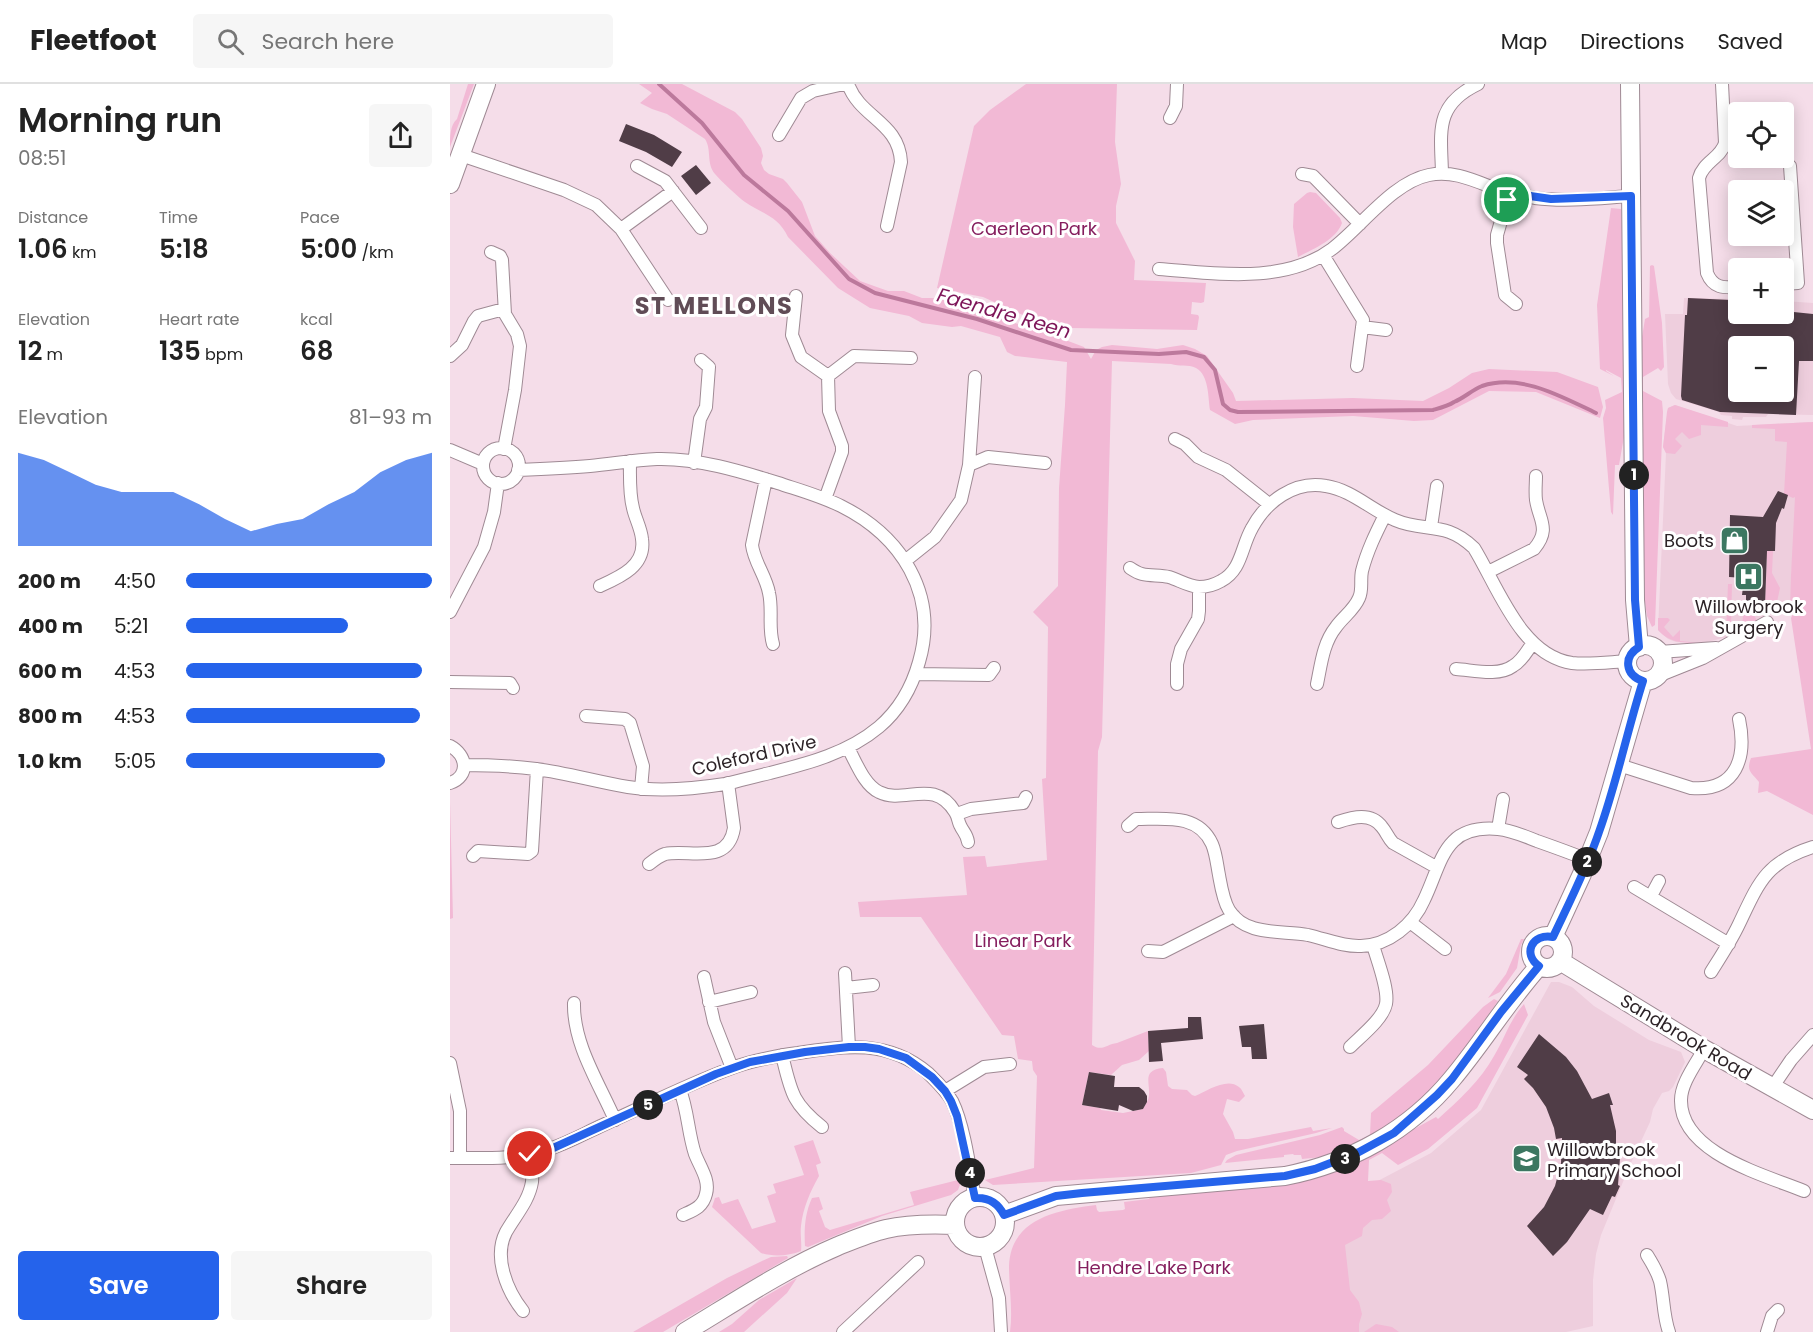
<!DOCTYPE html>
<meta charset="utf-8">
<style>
body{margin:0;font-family:Poppins,sans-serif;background:#f6f6f6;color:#222;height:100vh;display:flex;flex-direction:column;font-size:22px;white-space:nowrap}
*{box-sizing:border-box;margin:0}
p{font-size:20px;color:#767676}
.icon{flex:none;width:33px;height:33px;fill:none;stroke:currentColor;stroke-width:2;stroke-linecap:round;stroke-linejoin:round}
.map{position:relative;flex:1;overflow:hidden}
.side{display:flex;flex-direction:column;background:#fff;width:450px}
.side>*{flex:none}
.buttons{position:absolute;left:1278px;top:18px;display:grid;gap:12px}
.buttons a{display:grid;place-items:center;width:66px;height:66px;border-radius:6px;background:#fff;box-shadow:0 3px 15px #0003;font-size:30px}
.pin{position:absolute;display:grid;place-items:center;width:51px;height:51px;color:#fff;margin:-26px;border:3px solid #fff;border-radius:50%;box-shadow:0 2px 6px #0007}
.km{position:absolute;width:30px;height:30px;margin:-15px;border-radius:50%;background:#222;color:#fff;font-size:16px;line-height:30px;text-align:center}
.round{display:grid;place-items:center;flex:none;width:63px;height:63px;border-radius:6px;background:#f6f6f6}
.headline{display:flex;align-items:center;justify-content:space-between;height:102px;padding:0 18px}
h1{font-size:33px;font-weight:600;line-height:45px}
.figures{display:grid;grid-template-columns:repeat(3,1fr);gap:9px;height:102px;padding:6px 18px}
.figures div{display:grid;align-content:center}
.figures b{font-size:26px;font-weight:600}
.figures small{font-size:16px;font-weight:400}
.figures p{font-size:16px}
.chart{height:168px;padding:12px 18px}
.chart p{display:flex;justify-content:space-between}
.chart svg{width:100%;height:108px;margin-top:6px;fill:#2563eb;opacity:.7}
.primary-button{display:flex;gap:12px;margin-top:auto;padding:12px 18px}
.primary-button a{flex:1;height:69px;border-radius:6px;background:#2563eb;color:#fff;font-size:24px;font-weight:600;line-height:69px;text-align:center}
.primary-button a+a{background:#f6f6f6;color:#222}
ul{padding:0 18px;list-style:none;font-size:20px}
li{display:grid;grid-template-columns:96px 72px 1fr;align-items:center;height:45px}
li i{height:15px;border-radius:8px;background:#2563eb}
header{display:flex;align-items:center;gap:36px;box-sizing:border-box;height:84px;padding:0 30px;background:#fff;border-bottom:2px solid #e0e0e0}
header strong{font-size:28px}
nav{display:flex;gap:33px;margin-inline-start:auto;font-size:21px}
.search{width:420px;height:54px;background:#f6f6f6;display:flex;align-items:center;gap:15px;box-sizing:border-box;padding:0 21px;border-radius:6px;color:#767676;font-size:22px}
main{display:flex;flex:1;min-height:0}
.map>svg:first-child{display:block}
</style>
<header>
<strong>Fleetfoot</strong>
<div class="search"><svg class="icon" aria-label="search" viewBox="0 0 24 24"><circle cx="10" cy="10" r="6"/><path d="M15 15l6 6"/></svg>Search here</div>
<nav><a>Map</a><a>Directions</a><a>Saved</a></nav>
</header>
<main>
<section class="side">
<div class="headline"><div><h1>Morning run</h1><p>08:51</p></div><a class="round"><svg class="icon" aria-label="share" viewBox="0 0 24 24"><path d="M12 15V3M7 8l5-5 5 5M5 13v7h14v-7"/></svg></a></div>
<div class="figures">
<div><p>Distance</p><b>1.06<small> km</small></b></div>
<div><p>Time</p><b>5:18</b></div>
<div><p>Pace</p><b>5:00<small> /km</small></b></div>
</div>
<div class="figures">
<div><p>Elevation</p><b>12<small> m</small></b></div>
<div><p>Heart rate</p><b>135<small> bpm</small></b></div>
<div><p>kcal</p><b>68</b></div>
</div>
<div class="chart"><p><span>Elevation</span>81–93 m</p>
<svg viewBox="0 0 160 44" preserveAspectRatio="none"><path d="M0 44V6L10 9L20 14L30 19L40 22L50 22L60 22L70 27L80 33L90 38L100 35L110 33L120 27L130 22L140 14L150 9L160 6V44z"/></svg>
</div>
<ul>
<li><b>200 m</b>4:50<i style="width:100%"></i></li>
<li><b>400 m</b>5:21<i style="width:66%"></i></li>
<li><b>600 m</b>4:53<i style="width:96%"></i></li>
<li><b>800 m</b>4:53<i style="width:95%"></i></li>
<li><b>1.0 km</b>5:05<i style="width:81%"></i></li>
</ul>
<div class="primary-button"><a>Save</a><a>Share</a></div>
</section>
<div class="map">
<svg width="1363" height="1248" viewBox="0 0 1363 1248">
<rect width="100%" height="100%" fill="#f5dde9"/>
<path fill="#eecedd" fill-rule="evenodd" d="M1234,214L1288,215V230H1334V217L1363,219V331L1318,330L1316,333H1293L1292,336L1282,335V332L1271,331L1269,328L1226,315L1221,309L1218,300L1215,230H1233ZM1288,262H1334V308H1288Z
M1225,321L1287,342L1360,338L1341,491V518H1327L1315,534L1281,552L1253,559L1226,558L1218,555L1208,546L1216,369L1213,363L1218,324Z
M1101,898H1109L1122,903L1144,922L1199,956L1231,968L1235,978L1223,1003L1219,1007L1212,1009L1203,1025L1200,1038L1180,1081L1151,1151L1146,1170L1143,1196V1242L1116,1248H893L880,1115L922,1100L981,1069L1031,1026Z"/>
<path fill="#f2b9d5" d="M18,0H24L0,63C0,53 0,41 7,35Z
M189,0H232L285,28L292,35L311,64L313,72L311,79L314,86L319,90L333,95L337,99L352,118L365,152L380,169L410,197L438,207H454L472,214H482L516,220L552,235L597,249L634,263L641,275L646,266L652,263L662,261L707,265L733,261L745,265L757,272L783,309L786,317L903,314L973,317L999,304L1022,289L1039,285L1107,288L1148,303L1153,323L1150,334L1086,308L1039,307L983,336L964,337L903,332L803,336L785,340L760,326C758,313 759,291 746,284C738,280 729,283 721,280L662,277L652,653L648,667L642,961C652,968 657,960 667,959L698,947L699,967L689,976L672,981L661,991L639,988L632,1021L650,1024L651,1026L673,1029L693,1025C695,1021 699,1016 699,1011C700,998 692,986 713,984L716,988L718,1002L722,1005L737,1006L742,1011L745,1012C757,1007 777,993 789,1003C792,1005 793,1009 795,1012L789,1018L777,1015L773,1030L783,1048L785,1055H798L861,1043L863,1047L882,1044L866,1049L787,1067L776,1071L771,1081L741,1089L543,1101L535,1096L584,1084L587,992L583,986L582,977L568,975L564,952L552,951L471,833H410L408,818L517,811L513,773L535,772L537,783L597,776L592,695L596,694L598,543L583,528L608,502L609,404L615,321L617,278L565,272L557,268L550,253L511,242L502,243L472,239L459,232L420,224L388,204L338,153C328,132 313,130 295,118C287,112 272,98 265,90C256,79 262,66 255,55L217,30L202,25L190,19L202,9Z
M576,0H667L665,58L671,100L666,122V139L685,177L684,196L756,199L754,218L751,219L742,218L741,230L748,231L749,233L747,246L621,244L584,236L533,213L487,204L524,42L540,26Z
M860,108L866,109L890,134L892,139C886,156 863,165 848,173L843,143L844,120L857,109Z
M1161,124L1171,125L1173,157L1175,347L1169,381H1165L1163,431L1161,428L1153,334L1156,324L1155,316L1172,308L1171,294L1156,286V287L1164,292L1150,285L1147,221Z
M1202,181L1204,182L1212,239L1214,283L1211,287L1208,284L1193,293V307L1212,317L1213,328L1205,541L1202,543L1197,532L1195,518L1189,271L1195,235L1199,233L1200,182Z
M1225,321L1278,338V343L1251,341V351L1239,355L1232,348L1225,355L1232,362L1225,370L1216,369L1213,363L1217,328L1218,324Z
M1363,338V731L1317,707L1308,709L1309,698C1301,688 1296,687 1301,674L1361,665L1341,534L1344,528L1340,525L1341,491L1345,413L1343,414L1334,410L1337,358L1325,357V345L1302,344V341Z
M1280,465L1323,467L1322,489L1330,504L1327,518L1320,529L1310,521L1303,520H1315L1317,475L1280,474Z
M1278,500H1282L1281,541L1292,542L1293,532L1296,530L1304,531L1307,537L1281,552L1276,551Z
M1208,534H1218L1220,536L1214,543L1223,553L1230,546V557L1250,559C1234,559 1219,559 1208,546Z
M0,718L3,834L0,835Z
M1071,855H1074L1071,861L1067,884L1050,908L1038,914L1056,890Z
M1044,915L1048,917L1002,982L974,1015L933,1048L883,1072L852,1075L851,1071H844L843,1070L834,1071V1073L775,1079L777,1076L786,1071L870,1051L892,1043L894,1045V1047L909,1056L920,1051L921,1029L978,981L1033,923Z
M1074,920L1078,931L1027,1024L978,1065L950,1080L948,1081L932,1069L919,1076L918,1097L931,1096L941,1100L942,1108L937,1116L941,1127L932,1135L922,1136L913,1144L912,1152L895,1161L900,1206L909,1218L912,1230L909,1240V1248H560C563,1226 559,1204 559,1182C561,1134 608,1126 646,1121L647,1126L649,1128L673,1126L675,1125L674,1118L699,1115L701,1112L800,1103L955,1050L986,1033L988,1035C1008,1017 1031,996 1044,972C1055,954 1059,937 1074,920Z
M363,1056L371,1079L366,1081L369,1092C360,1108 353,1124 351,1142C350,1151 352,1159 351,1167C339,1172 323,1173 311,1169L262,1123L265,1114L269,1113L272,1120L288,1115L302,1145L326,1138L317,1112L326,1109L323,1100L354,1091L344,1062Z
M512,1095L508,1106L501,1111L432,1132L358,1163L355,1162C354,1145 355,1129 362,1114L369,1113L373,1125L369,1127L375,1143L380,1146L464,1121L460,1108Z
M337,1172L338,1174L213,1248H183L277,1194L312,1177L321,1173Z
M347,1194L337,1209L294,1248H269L282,1240L309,1216Z
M926,1240L942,1243L949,1248H914Z"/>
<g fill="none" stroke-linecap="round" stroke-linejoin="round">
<path stroke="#bc799c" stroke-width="4" d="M209,0L252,39L294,91L338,127L399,195L425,209L527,235L621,266L709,270L736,268L754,273L765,286L773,320L780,326L788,328L983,326C990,324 998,322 1004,318C1014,314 1022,306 1032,302C1071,289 1112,313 1146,329"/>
</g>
<path fill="#503d47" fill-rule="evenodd" d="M176,40L204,51L232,68L222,83L196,68L169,57Z
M246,81L261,99L246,111L231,92Z
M1238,214L1281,216V225L1288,226V230H1334V227L1363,230V277H1349L1346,331L1270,328L1232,316L1231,312L1235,231H1237ZM1288,262H1334V308H1288Z
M1328,407L1338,411L1334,425L1332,424L1326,439L1325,467H1317L1315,521L1296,519V511H1292L1294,494L1279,493L1280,431L1313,433Z
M738,933H751L753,955L711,959L713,977L699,978L698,947L738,944Z
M814,940L817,975H802L801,963H792L789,942Z
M1089,950L1116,973L1127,987L1142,1015L1159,1009L1163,1021H1160L1166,1047V1073L1170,1074L1168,1101L1170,1102L1165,1113L1162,1112L1153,1131L1140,1125L1117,1158L1103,1172L1077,1142L1094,1123L1105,1102L1111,1079L1112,1054L1106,1055L1104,1044L1096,1023L1083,1004L1074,995L1078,991L1067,983Z
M639,988L665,992L664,1003H689L694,1007L697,1012V1018L693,1025L683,1027L669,1021L668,1027L632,1021Z"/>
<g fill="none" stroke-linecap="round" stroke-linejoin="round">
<defs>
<path id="street" d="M398,0C410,34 449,38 451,78L437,142
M1272,0L1275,59C1271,74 1253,78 1249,94L1257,189C1263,204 1273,204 1288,203
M720,34L726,22L727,0
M329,51L351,14L363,7L394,0
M11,71L114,106L146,121L171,145L218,216
M187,82L215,97L251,144
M992,89C991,48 984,21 1028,0
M852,90L863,92L910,140
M1059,109L1047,151V159L1055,211L1066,220
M171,145L223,107
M41,168L50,172L52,176L55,230L67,250L70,262L65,306L54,365
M873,171L913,236L907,282
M709,185C764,189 834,201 882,165C911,143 943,98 979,91C1007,85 1032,101 1058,109C1067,111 1076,112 1085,114C1116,118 1150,114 1181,112
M1334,200L1348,199L1340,82
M346,212L342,251L351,273L378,292L379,327L392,362V368L375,415
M912,243L936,246
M0,272L12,261L24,237L28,232L54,225
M378,292L404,272L461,274
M725,355L735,360L748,373L776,386L819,420
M33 382a18 18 0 1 1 36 0a18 18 0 1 1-36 0Z
M0,366L33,380
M244,379L250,335L256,323L259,283L251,276
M519,381L538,373L595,379
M316,395L302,461C304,478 316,492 319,509C323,526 318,543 323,560
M981,443L987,402
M455,477L485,453L511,416L519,381L525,293
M680,484C683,486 688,489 692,490C700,492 710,491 719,493C729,496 738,502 749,503C757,503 764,501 771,497C792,486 791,463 802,444C816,418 844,396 876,402C902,406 921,426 945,436C975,449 995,436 1024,464C1048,503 1071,572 1122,579C1140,581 1160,578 1178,577
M1038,488L1084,465C1101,445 1089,436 1086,416C1085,408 1086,399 1086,392
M150,502C170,493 196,482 192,455C191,444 185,434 183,424C179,409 180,392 180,377
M0,528L34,463L44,428L48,399
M1209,568L1266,564
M1006,585C1023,586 1048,593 1063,582C1072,577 1077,567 1082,560
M466,590L539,591L544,584
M1208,592L1253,574L1317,538
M0,598L60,599L63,604
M727,600V580L731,565L748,535L749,527V503
M867,600C871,581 873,559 886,543C893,533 904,526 909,514C913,506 910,496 912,487C917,467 926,449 935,431
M136,632L175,635L180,639L193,682L191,705
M0,662C17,671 20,692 0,699
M398,664C406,678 414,701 429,708C454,721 484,693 505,728C508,732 508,737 510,741C513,748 517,750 518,758
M14,681C39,681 62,682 86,685C117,689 147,698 178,703C210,708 243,705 275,700C290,697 305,692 320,689C359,679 398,669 429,643C449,626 462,603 469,578C489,510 451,452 391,422C371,412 349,406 328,399C290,387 247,374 207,375C184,376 162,380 140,382C116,384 92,385 68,386
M1169,681L1241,704C1287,708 1297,673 1289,635
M507,730L521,725L573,719L576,713
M888,738C903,733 921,728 932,743C937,749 938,754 943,759L986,783
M678,742L686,735C714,735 748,729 762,760C766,769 767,781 769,791C771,802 773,816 779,826C796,853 832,846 858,851C876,855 893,863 911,862C939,861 963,841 974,816C992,779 993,740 1048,745C1061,746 1074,752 1087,757C1104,763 1121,769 1138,776
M1048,745L1053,715
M23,772L28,767L78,770L82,767L87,685
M199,780C204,776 209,772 215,770C240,765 278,782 284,744L278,699
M1184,803L1279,860
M1201,812L1209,797
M960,838L995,865
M698,867L713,868L784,832
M1261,888C1271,872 1281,857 1289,840C1309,798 1316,778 1363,763
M395,889L399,963
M254,893L264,938L282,984
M396,904L423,901
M259,918L301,908
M124,919C123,960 149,999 165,1036
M900,963C911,952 933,935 936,920C939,905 927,876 923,861
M1254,965C1246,980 1231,999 1231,1016C1230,1069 1315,1091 1354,1107
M332,971C341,1008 342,1019 372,1043
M0,979L10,1027V1074
M1322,1004L1341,976L1363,951
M230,1006C238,1027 238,1049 245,1070C250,1083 260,1096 256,1110C253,1123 244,1126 233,1131
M495,1007L534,983L560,980
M0,1074C33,1074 67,1076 99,1065C118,1059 135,1049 153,1041C195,1022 238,1000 282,984C303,976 326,972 348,969C396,961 439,956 478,989C486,997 496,1006 502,1017C514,1041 520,1086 525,1114
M535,1163L549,1214L551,1248
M1197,1171C1202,1179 1207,1187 1210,1197C1214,1214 1213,1231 1219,1248
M73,1227C57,1207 43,1173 56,1148C65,1132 79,1117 82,1098C83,1089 81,1079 80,1070
M393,1248L468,1178
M1317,1248L1322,1232L1328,1226"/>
<path id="secondary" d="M1180,0L1185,516L1189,563
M0,100L36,0
M1177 579a18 18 0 1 1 36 0a18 18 0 1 1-36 0Z
M1081 868a16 16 0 1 1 32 0a16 16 0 1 1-32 0Z
M1103,853L1132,790L1149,748L1193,597
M1110,877L1254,965L1363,1026
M505 1138a25 25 0 1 1 50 0a25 25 0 1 1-50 0Z
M554,1131L606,1112L835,1092C901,1079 960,1046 1002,995C1033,958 1057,918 1089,882
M235,1248C285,1218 334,1185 388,1162C403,1156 419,1149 436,1145C458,1140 481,1140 505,1141"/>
</defs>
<use href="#street" stroke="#9f8a94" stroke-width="14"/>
<use href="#secondary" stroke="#9f8a94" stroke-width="20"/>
<use href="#street" stroke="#fff" stroke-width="12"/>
<use href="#secondary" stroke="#fff" stroke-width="18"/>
</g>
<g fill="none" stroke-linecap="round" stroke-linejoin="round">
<defs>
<path id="route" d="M80,1070L101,1065L266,990L300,978L355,968L399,963H415L429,965L456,974L482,993L495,1007L501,1017L507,1032L525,1114C539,1113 548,1119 554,1131L606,1112L632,1109L835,1092L865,1085L909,1068L944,1049L987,1011L1002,995L1051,928L1089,882C1072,870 1082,849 1103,853C1119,819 1137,784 1149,748C1167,698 1177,647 1193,597C1175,591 1173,573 1189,563L1185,516L1181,112L1101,115L1059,109L1057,116"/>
</defs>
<use href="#route" stroke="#fff" stroke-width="12"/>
<use href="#route" stroke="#2563eb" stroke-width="8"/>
</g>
<defs>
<symbol id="shop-square" viewBox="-11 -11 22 22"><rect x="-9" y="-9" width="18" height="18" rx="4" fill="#3c7761" stroke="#fff"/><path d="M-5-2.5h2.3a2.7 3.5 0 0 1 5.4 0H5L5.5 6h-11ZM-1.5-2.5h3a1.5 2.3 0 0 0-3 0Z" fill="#fff"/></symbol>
<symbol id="hospital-square" viewBox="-11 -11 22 22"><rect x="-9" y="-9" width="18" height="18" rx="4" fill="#3c7761" stroke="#fff"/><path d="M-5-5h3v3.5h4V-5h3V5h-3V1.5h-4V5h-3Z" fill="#fff"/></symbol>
<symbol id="school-square" viewBox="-11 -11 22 22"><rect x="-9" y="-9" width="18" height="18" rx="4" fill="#3c7761" stroke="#fff"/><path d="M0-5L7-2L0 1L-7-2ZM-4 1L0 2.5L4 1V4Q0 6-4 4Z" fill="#fff"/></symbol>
</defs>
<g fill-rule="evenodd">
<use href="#shop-square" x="1268" y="440" width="33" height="33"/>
<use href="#hospital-square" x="1282" y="476" width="33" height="33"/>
<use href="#school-square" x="1060" y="1058" width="33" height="33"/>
</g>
<g text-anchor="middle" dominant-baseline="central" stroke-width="6" stroke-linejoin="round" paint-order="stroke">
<g font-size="18" fill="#851e5e" stroke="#fff">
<text x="584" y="144">Caerleon Park</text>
<text x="573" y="856">Linear Park</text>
<text x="704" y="1183">Hendre Lake Park</text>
</g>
<g font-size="18" fill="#2c2327" stroke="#fff" text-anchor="end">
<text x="1264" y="456">Boots</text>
<text x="1299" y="522" text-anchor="middle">Willowbrook<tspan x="1299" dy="21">Surgery</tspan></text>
<text x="1097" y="1065" text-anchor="start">Willowbrook<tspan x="1097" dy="21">Primary School</tspan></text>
</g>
<g font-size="18" fill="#2c2327" stroke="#fff">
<text transform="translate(304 671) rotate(-13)">Coleford Drive</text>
<text transform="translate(1236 953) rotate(31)">Sandbrook Road</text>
</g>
<g font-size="20" font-style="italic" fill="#7d1558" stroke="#fff">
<text transform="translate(554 229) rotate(16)">Faendre Reen</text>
</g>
<g font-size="24" font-weight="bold" letter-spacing="1.5" fill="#604c56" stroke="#fff">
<text x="264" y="221">ST MELLONS</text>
</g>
</g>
</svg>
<div class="buttons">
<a><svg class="icon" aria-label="locate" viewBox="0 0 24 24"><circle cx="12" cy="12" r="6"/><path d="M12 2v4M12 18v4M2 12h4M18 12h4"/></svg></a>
<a><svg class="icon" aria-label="layers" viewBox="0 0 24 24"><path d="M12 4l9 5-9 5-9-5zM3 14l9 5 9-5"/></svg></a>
<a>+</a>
<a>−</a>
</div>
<div class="pin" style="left:1057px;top:116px;background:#1e9e55"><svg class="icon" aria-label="arrive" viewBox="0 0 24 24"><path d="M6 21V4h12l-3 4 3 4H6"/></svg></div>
<div class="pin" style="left:80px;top:1070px;background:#d93025"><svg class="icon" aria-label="check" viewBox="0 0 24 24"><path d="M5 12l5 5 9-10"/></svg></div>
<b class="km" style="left:1184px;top:391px">1</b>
<b class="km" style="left:1137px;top:778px">2</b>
<b class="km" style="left:895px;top:1075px">3</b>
<b class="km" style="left:520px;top:1089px">4</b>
<b class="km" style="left:198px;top:1021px">5</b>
</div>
</main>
